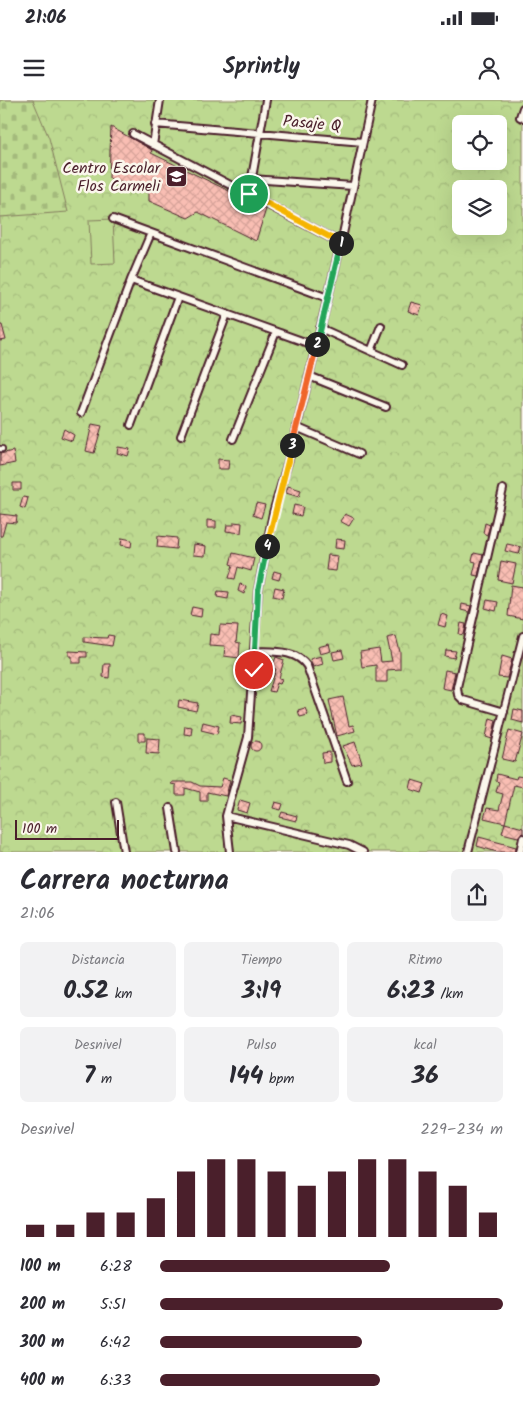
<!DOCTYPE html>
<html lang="es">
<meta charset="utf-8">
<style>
body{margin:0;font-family:Kalam,sans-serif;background:#f2f2f3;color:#2b2b33;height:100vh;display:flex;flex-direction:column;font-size:19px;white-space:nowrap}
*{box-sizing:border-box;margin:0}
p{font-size:16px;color:#7c7c81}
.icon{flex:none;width:28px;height:28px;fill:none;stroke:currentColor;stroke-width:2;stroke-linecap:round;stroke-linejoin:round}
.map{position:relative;height:752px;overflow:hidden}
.details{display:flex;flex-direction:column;background:#fff;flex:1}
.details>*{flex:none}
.buttons{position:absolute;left:452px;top:15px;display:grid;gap:10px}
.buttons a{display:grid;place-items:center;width:55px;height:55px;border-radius:8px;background:#fff;box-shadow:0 5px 20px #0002;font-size:25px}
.scale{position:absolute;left:15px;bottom:12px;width:104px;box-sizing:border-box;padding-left:5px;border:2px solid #4a1f2b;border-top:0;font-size:14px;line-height:18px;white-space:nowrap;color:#4a1f2b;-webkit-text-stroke:4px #fbf7ec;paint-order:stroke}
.pin{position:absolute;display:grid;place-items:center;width:42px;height:42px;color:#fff;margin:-21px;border:2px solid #fff;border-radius:50%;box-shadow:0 1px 5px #0007}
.km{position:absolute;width:25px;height:25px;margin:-12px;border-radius:50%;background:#222;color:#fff;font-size:14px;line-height:25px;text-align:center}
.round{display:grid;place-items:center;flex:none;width:52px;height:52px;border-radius:8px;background:#f2f2f3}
.overview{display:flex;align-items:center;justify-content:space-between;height:85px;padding:0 20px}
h1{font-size:28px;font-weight:700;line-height:38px}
.metrics{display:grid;grid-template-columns:repeat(3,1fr);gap:8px;height:85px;padding:5px 20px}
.metrics div{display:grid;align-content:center;border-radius:8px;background:#f2f2f3;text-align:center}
.metrics b{font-size:25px;font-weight:700}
.metrics small{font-size:14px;font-weight:400}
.metrics p{font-size:14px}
.chart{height:140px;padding:10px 20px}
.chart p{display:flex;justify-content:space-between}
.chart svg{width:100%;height:90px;margin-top:5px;stroke:#4a1f2b;stroke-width:6}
ul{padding:0 20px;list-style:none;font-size:16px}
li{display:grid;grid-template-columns:80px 60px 1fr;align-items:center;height:38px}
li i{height:12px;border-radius:6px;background:#4a1f2b}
.status{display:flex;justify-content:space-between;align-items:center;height:35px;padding:0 25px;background:#fff;direction:ltr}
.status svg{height:14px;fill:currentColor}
header{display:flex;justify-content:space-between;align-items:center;height:65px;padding:0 20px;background:#fff;font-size:22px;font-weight:700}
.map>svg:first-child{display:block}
</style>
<div class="status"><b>21:06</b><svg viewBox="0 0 49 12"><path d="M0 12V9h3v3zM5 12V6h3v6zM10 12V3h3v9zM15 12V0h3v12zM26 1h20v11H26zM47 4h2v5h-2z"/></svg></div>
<header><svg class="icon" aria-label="menu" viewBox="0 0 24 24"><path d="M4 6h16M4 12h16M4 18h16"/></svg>Sprintly<svg class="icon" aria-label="person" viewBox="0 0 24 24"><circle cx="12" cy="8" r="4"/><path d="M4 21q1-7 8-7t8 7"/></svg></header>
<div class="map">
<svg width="523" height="752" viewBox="0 0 523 752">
<defs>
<pattern id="forest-crowns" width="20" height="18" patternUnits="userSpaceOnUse" patternTransform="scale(1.25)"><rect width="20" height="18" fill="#bdd990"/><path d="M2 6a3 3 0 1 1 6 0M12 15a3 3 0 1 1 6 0" fill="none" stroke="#a4ba7c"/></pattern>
<pattern id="cemetery-stones" width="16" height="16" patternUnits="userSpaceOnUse" patternTransform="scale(1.25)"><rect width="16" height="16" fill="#bdd990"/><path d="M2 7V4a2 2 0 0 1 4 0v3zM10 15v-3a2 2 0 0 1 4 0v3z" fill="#a4ba7c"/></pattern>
<pattern id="building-cross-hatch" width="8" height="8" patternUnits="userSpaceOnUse" patternTransform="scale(1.25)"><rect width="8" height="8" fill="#f9beb3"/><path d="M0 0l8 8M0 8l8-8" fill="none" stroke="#d7a39a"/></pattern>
</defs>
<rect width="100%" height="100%" fill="#fbf7ec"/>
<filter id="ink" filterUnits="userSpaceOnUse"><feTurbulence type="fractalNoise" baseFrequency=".02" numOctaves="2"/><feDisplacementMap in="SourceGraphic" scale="10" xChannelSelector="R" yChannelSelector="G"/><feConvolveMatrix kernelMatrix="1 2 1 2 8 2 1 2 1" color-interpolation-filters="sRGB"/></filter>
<g filter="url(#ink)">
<path fill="url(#forest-crowns)" stroke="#847c5e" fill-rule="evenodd" d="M0,0H523V752H0ZM461,24H499V61H461ZM461,89H499V126H461Z"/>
<path fill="url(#cemetery-stones)" stroke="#847c5e" d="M0,0H33L49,38L68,112L0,117Z"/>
<path fill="#bdd990" stroke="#847c5e" d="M113,119L115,163L91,164L89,120Z"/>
<path fill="url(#building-cross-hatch)" stroke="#4a1f2b" d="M111,27L152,50L151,53L266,109L256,141L198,112L188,118L149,101V93L109,78Z
M479,61L485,62L483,71L477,70Z
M411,202L422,205L419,215L408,211Z
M0,225H2L6,240L0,241Z
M92,324L102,326L94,353L86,351Z
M64,329L74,335L72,341L61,337Z
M118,347L130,349L128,356L117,353Z
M13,351L15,363L0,366V354Z
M218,359L229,360L228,369H218Z
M13,383H21V390H13Z
M288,386L301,390L299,397L286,393Z
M23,397L28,398L25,409L20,407Z
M256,403L265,405L261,418L253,415Z
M294,405L303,407L301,416L292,414Z
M0,414L17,416L16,423L6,422L2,436H0Z
M345,414L354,418L349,426L340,421Z
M207,420L216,421V428H207Z
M234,422L242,423L241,433L226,431L227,425H234Z
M485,423L490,425L487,435L483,433Z
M158,436L177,438L176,449L157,447Z
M122,438L132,440L131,447L121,445Z
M336,439L345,440L344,449L335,448Z
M194,444L206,446L205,456L193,455Z
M507,444L521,447L519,454L505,451Z
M233,453L254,458L251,471L238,467L235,479L229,478L233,465L230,464Z
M474,453L483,455L478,476L473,475L476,462L472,461Z
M328,455L338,456L336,471L326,470Z
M501,461L516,464L512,483L498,480Z
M274,471L281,473L279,480L272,478Z
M240,484L246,486L244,494L238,491Z
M511,485L523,487V519L508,516Z
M275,487L284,489L282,498L273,496Z
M218,491L229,492L228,499L217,497Z
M487,500L498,502L496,511L485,508Z
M462,504L471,506L469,512L461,510Z
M192,507L202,509L201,517L190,515Z
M441,514L448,516L445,527L438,525Z
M461,523L466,524L464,535L459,534Z
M220,525L238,526L236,542L240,543L239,558L224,556L225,546L209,545L210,534L219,535Z
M108,535L114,536L112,546L84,542V537L107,538Z
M396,536L400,552V569L387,570V582H376V565L362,567L360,552L379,549L381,562L392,561L387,538Z
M329,544L331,551L320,554L318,547Z
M342,550L344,558L334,560L332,552Z
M446,550L456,551L454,558L445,556Z
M69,551L87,552V557H81V563H72V556H69Z
M321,556L323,564L313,567L310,559Z
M502,556L512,559L507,578L498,577Z
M276,557L284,560L279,578L282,579L280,584L277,583L274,592L269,591L276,569L272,568Z
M104,564H110L109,578L103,577Z
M445,570L455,572L451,590L442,588Z
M343,597L349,626L353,625L355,631L337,636L329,600Z
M179,600L198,603L196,611L178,607Z
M305,608L308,615L300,617L298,610Z
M514,609L523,611V623L512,620Z
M231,615L242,617L241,624L230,623Z
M490,618L496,620L492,639L486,637Z
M203,622L219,626L217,634L201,630Z
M185,626L192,627L191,635L184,634Z
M509,630L523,634L515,662L502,659Z
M138,633H145V641H138Z
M147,638L160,639L159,654L146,653Z
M251 646a5 5 0 1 1 10 0a5 5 0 1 1-10 0Z
M355,642L362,663L352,665L343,646Z
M330,652V662L323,663L322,653Z
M497,674L516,679L517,676L523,677V687L514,685L505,723L484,718L487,708L499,710L503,694L496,692L499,682L496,681Z
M223,678L230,680L226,696L207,692V701H200V692L185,688V695H176V685L171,684L172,682H192L200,686L220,687Z
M412,680L425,684L422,693L410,689Z
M240,700L250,703L247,713L237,710Z
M275,702L283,704L281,710L273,708Z
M282,712L297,716L296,721L280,717Z
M505,723L523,728V733L518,737L502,733Z
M479,737L516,747L515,752H497L477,746Z"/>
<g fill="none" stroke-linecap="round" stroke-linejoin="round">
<defs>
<path id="pedestrian" d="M0,349H2"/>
<path id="minor" d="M523,8L520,17L523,18
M155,24L363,42
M133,34L341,143
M153,45L160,0
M251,79L353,86
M249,94L266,0
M113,119L328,198
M131,180L316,246
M320,228L402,265
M371,251L381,226
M309,276L386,307
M81,313L131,180L151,133
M131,325L178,197
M296,327L359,354
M181,336L227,214
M233,339L276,232
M503,389L457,587L458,595L463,600L504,612
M255,551C273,552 295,549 307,566L347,681
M116,702L124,752
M170,708L177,752
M226,716L349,745L363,752
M230,752L226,716L248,637L258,491L273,413L290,355L341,143L372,0
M468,752L523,536
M520,752L523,738"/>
</defs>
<use href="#pedestrian" stroke="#4a1f2b" stroke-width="8"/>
<use href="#minor" stroke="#4a1f2b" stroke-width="10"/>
<use href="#pedestrian" stroke="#fbf7ec" stroke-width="4.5"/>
<use href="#minor" stroke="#fbf7ec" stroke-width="6"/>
</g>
</g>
<g fill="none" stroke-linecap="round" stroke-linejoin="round" filter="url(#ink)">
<defs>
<path id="split-1" d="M249,94L341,143"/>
<path id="split-2" d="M317,244L341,143"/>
<path id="split-3" d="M292,345L317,244"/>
<path id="split-4" d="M267,446L292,345"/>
<path id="split-5" d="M254,570L258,491L267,446"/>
</defs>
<use href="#split-1" stroke="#fff" stroke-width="10"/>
<use href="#split-2" stroke="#fff" stroke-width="10"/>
<use href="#split-3" stroke="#fff" stroke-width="10"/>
<use href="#split-4" stroke="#fff" stroke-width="10"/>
<use href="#split-5" stroke="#fff" stroke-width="10"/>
<use href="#split-1" stroke="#f5b400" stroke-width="6"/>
<use href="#split-2" stroke="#22a559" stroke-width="6"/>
<use href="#split-3" stroke="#f0652b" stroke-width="6"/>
<use href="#split-4" stroke="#f5b400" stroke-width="6"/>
<use href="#split-5" stroke="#22a559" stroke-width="6"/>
</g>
<defs>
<symbol id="school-square" viewBox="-11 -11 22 22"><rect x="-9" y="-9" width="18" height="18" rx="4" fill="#4a1f2b" stroke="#fbf7ec"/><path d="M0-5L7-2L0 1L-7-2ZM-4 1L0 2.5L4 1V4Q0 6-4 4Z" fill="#fff"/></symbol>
</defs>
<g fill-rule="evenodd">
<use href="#school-square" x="164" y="64" width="25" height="25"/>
</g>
<g text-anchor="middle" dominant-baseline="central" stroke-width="5" stroke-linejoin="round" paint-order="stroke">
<g font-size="16" fill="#4a1f2b" stroke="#fbf7ec">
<text transform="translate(312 24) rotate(5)">Pasaje Q</text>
</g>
<g font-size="16" fill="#4a1f2b" stroke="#fbf7ec" text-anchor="end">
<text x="160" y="68">Centro Escolar<tspan x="160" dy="18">Flos Carmeli</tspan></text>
</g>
</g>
</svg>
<div class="buttons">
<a><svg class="icon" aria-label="locate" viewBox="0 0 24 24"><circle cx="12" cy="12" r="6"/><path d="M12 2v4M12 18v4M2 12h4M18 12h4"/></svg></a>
<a><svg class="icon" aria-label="layers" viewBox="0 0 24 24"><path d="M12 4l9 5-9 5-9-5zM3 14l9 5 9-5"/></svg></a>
</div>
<div class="scale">100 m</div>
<div class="pin" style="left:249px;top:94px;background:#1e9e55"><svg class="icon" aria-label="arrive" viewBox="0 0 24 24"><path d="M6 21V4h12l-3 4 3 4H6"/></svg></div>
<div class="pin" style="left:254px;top:570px;background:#d93025"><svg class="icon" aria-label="check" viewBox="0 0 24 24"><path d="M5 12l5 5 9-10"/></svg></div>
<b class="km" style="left:341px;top:143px">1</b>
<b class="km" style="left:317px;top:244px">2</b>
<b class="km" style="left:292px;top:345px">3</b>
<b class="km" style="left:267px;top:446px">4</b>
</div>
<section class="details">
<div class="overview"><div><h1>Carrera nocturna</h1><p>21:06</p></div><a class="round"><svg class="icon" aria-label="share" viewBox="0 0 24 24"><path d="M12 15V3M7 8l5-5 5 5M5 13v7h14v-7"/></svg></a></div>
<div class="metrics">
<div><p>Distancia</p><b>0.52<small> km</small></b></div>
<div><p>Tiempo</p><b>3:19</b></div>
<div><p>Ritmo</p><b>6:23<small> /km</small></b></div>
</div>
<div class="metrics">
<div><p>Desnivel</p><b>7<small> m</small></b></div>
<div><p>Pulso</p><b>144<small> bpm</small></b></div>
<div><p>kcal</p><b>36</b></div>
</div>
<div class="chart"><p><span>Desnivel</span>229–234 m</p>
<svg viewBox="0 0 160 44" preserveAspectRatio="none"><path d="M5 44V38M15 44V38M25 44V32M35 44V32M45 44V25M55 44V12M65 44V6M75 44V6M85 44V12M95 44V19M105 44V12M115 44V6M125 44V6M135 44V12M145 44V19M155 44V32"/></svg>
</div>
<ul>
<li><b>100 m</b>6:28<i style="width:67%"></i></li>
<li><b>200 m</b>5:51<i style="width:100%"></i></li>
<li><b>300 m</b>6:42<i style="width:59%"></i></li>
<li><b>400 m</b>6:33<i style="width:64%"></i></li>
</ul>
</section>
